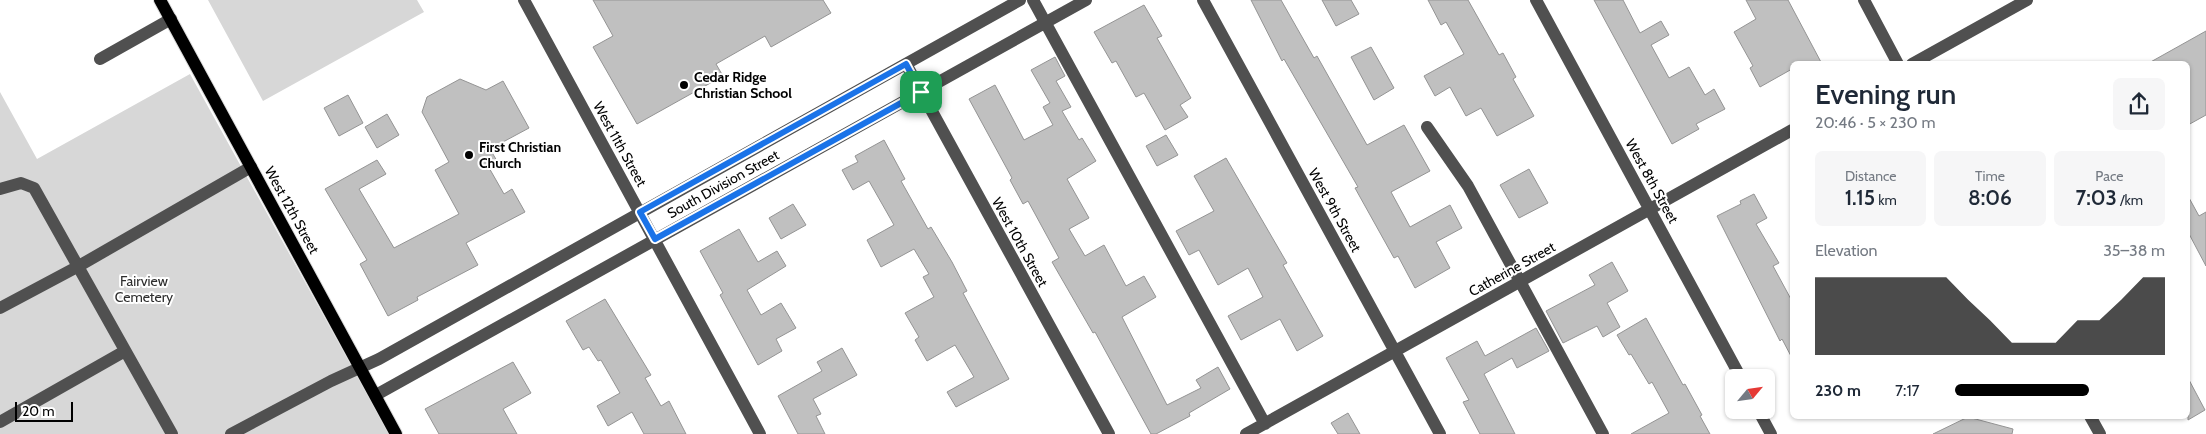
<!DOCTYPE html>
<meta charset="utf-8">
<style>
body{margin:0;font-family:Cabin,sans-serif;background:#f6f6f7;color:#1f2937;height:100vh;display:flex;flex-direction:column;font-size:19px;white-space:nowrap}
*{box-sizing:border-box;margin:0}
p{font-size:16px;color:#747a83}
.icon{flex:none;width:28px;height:28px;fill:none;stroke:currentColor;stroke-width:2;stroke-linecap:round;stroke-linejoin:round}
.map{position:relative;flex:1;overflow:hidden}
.drawer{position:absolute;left:1790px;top:61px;width:400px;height:358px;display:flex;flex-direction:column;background:#fff;border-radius:8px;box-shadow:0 1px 4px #0004}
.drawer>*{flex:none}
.needle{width:32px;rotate:61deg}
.controls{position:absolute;left:1725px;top:369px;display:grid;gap:10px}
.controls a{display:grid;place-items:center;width:50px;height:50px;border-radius:8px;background:#fff;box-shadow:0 1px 4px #0004;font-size:25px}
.scale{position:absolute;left:15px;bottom:12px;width:58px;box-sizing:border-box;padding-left:5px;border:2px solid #000;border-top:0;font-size:14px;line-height:18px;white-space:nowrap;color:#000;-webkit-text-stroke:4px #fff;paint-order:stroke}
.pin{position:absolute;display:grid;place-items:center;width:42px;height:42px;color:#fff;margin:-21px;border-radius:10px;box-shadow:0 2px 8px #0006}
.round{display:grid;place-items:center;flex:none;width:52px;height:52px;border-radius:8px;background:#f6f6f7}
.summary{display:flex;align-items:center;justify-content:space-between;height:85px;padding:0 25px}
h1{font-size:28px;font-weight:600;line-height:38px}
.metrics{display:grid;grid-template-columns:repeat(3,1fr);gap:8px;height:85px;padding:5px 25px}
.metrics div{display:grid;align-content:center;border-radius:8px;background:#f6f6f7;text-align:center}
.metrics b{font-size:21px;font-weight:600}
.metrics small{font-size:14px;font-weight:400}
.metrics p{font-size:14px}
.chart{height:140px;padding:10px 25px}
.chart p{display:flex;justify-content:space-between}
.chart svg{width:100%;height:90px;margin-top:5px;fill:#000;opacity:.7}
ul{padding:0 25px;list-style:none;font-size:16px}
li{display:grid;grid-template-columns:80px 60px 1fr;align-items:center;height:38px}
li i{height:12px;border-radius:6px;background:#000}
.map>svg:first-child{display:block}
</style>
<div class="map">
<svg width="2206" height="434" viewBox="0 0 2206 434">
<rect width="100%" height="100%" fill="#fff"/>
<path fill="#d7d7d7" d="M208,0H417L424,12L263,101Z
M190,74L389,434H0V92L37,159Z"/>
<path fill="#c0c0c0" stroke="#949494" d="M593,0H823L831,13L771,47L765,36L716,64L723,76L637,124L593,47L613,36Z
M1251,0H1281L1314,58L1317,56L1367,145L1404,125L1430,171L1391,192L1410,227L1450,205L1462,228L1436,242L1450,268L1415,288L1398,256L1394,258L1355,188L1358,187L1284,59L1282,61Z
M1322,0H1351L1359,14L1336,26Z
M1428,0H1468L1499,55L1503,53L1516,77L1513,79L1534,116L1497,136L1481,108L1466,116L1450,87L1435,96L1424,76L1464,54L1446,22L1441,25Z
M1594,0H1623L1640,33L1661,21L1669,35L1651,45L1669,78L1689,67L1705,95L1714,89L1725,109L1696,124L1699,129L1672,144Z
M1746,0H1788L1822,64H1792V69L1760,87L1750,68L1753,66L1734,32L1756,19Z
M1144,5L1162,36L1157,38L1191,98L1180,105L1188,117L1165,130L1144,93L1136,97L1116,61L1112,63L1094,32Z
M2206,31V115L2188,125V64H2147Z
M1371,47L1394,88L1374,100L1351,57Z
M1055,57L1065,76L1056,81L1071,107L1062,111L1079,140L1082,138L1096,161L1067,179L1089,218L1069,229L1085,256L1104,245L1126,286L1144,276L1156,297L1122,317L1167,405L1201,388L1196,380L1218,367L1230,389L1189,413L1190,416L1156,434H1151L1095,332L1093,333L1052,262L1059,258L1028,201L1023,204L1010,180L1012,178L969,99L995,85L1024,140L1053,125L1043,107L1050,103L1031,70Z
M460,79L486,90L503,81L529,128L490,149L497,161L488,166L504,194L512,189L525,212L466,243L478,265L417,297L418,300L388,316L360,264L367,260L325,189L377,160L386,174L359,189L394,248L459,214L435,170L449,162L422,112L427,97Z
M348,95L363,123L339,136L324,108Z
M387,114L399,135L377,148L365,127Z
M1166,135L1178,155L1157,166L1146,146Z
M884,140L905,179L901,181L928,229L931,227L952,262L967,291L963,293L1009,379L956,407L947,392L974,377L955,345L927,361L915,340L919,337L905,313L934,297L923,277L929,274L914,249L881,267L867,240L894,225L869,181L853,190L842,170L858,162L855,156Z
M1226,158L1287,263L1283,265L1323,336L1297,351L1280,319L1241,340L1228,316L1263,297L1248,268L1218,285L1199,250L1189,255L1176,231L1214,211L1194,176Z
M1529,169L1548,203L1519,218L1500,185Z
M1754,194L1767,218L1756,224L1779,263L1773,266L1792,301V358L1782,339L1780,341L1717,216L1741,204L1740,201Z
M2188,196L2199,216L2206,212V266L2188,232Z
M793,204L806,225L781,239L769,218Z
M739,229L758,262L777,251L786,266L747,290L761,315L781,303L796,328L776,339L782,351L758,365L720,295L723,293L700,251Z
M1612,262L1628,291L1607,303L1620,327L1603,337L1597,326L1563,343L1546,311L1595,285L1589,275Z
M605,299L651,375L645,378L661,406L669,401L686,434H644L632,412L608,426L597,406L620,393L601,360L598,361L589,347L583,350L566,321Z
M1646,318L1683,385L1685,384L1702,415L1700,416L1710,434H1631L1669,413L1652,382L1649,384L1631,354L1629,355L1617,335Z
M1536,328L1549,351L1517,368L1512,358L1484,374L1515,434H1480L1463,402L1469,400L1446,358L1477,341L1485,356Z
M842,348L857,375L813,399L821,414L816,416L825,434H798L778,396L822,371L817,362Z
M513,362L531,393L503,409L517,434H439L425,409Z
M2188,378L2205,410L2188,420Z
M1348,413L1360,434H1338L1331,423Z
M1968,417L2013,429L2012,434H1933Z"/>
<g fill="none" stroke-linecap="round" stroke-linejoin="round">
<defs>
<path id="major" d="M160,0L396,434"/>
</defs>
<use href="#major" stroke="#dbdbdb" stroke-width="14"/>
<path stroke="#505050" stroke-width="12" d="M524,0L760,434
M1033,0L1265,424
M1203,0L1440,434
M1536,0L1741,378
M1864,0L1898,64
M100,59L171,19
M906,64L1109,434
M1912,64L2027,0
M1427,127L1468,186L1603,434
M0,189L21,183L34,188L172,434
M0,308L77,267L251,167
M376,395L1086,0
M1758,410L1771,434
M2090,416L2100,434
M0,422L125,351
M231,434L331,381L379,359L1020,0
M1246,434L1792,130"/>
<use href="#major" stroke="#000" stroke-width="12"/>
</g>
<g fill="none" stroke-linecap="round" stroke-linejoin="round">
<defs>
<path id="route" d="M906,64L921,92L655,239L640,212Z"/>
</defs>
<use href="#route" stroke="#fff" stroke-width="10"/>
<use href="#route" stroke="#1a73e8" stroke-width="6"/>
</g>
<g fill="#000" stroke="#fff" stroke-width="2">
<circle cx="684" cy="85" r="5"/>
<circle cx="469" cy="155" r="5"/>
</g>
<g text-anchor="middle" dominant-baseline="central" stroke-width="4" stroke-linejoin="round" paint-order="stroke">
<g font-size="14" font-weight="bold" fill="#000" stroke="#fff" text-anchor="start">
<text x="694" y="77">Cedar Ridge<tspan x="694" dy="16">Christian School</tspan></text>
<text x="479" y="147">First Christian<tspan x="479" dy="16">Church</tspan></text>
</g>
<g font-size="14" fill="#000" stroke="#fff">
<text transform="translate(620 144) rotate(61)">West 11th Street</text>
<text transform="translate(1652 181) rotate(61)">West 8th Street</text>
<text transform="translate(723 184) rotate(-29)">South Division Street</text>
<text transform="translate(292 210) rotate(61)">West 12th Street</text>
<text transform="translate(1335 210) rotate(61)">West 9th Street</text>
<text transform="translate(1020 242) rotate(61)">West 10th Street</text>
<text transform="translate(1512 269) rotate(-29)">Catherine Street</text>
</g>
<g font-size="14" fill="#2e2e2e" stroke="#fff">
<text x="144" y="281">Fairview<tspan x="144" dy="16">Cemetery</tspan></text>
</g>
</g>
</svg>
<div class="controls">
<a><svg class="needle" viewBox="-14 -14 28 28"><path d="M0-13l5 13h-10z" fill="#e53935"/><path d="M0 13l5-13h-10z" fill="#747a83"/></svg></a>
</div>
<div class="scale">20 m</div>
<div class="pin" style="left:921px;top:92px;background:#1e9e55"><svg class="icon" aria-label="arrive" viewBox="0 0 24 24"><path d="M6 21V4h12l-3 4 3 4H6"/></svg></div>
<section class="drawer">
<div class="summary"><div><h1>Evening run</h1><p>20:46 · 5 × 230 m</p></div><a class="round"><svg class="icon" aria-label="share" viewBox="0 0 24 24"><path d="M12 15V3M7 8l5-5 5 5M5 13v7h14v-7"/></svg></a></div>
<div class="metrics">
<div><p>Distance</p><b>1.15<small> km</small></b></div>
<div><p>Time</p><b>8:06</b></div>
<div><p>Pace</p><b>7:03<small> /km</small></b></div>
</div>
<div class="chart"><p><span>Elevation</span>35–38 m</p>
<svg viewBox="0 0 160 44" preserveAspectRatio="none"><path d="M0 44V6L10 6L20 6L30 6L40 6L50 6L60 6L70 17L80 27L90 38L100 38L110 38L120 27L130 27L140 17L150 6L160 6V44z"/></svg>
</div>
<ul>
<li><b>230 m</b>7:17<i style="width:64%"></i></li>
</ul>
</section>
</div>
